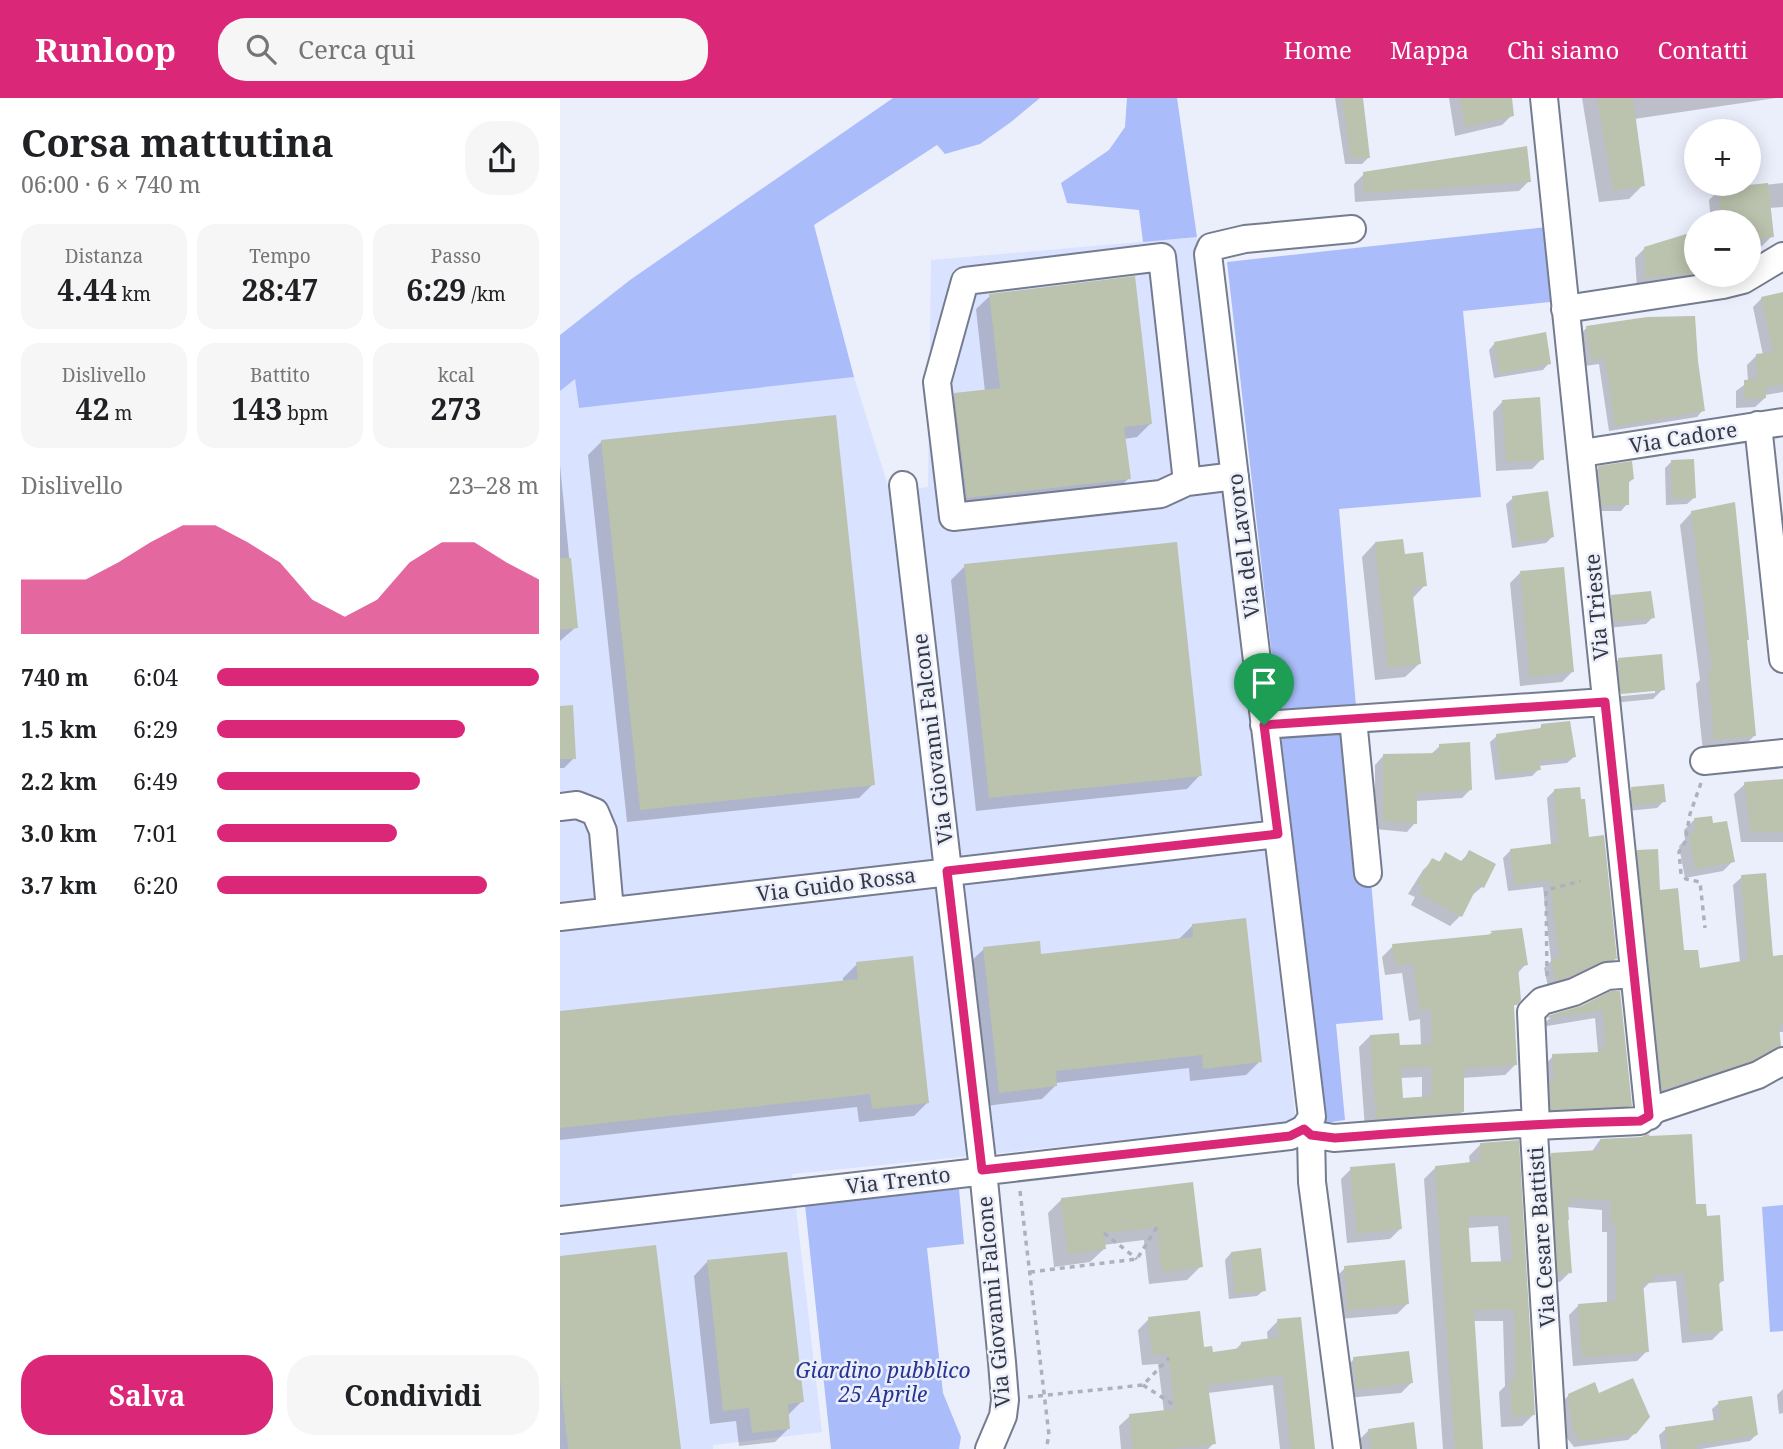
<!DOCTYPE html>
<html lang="it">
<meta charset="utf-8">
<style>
body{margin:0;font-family:"Noto Serif",serif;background:#f6f6f6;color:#202124;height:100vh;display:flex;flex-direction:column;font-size:26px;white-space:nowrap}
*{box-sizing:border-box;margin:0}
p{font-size:23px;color:#757577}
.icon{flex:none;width:38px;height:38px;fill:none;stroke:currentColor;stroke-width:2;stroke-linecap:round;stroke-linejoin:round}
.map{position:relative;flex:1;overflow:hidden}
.details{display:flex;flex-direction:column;background:#fff;width:560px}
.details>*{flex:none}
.buttons{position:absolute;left:1124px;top:21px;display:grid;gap:14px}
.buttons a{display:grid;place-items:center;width:77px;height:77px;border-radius:50%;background:#fff;box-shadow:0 4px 18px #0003;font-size:35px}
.pin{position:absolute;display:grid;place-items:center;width:60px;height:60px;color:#fff;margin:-72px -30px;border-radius:50% 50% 50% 0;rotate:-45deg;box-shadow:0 0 7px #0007}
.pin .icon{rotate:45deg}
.round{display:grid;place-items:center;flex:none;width:74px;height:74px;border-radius:28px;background:#f6f6f6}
.headline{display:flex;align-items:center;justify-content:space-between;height:119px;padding:0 21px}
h1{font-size:38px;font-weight:700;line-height:52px}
.metrics{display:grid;grid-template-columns:repeat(3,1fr);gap:10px;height:119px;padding:7px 21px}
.metrics div{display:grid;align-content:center;border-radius:18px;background:#f6f6f6;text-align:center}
.metrics b{font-size:30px;font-weight:700}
.metrics small{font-size:19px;font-weight:400}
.metrics p{font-size:19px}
.chart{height:196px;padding:14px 21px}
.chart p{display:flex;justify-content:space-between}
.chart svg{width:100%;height:126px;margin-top:7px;fill:#db2777;opacity:.7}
.button{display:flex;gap:14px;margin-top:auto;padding:14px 21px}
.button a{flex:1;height:80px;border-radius:28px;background:#db2777;color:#fff;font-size:28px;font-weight:700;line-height:80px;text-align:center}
.button a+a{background:#f6f6f6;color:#202124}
ul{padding:0 21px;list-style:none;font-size:23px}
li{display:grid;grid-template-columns:112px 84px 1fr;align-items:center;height:52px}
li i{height:18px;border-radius:9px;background:#db2777}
header{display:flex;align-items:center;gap:42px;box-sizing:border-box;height:98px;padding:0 35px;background:#db2777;color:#fff}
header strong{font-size:33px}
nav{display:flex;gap:38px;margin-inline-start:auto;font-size:24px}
.search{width:490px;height:63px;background:#f6f6f6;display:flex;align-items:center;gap:18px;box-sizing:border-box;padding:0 24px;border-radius:28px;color:#757577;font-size:26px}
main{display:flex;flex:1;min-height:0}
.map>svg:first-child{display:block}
</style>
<header>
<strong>Runloop</strong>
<div class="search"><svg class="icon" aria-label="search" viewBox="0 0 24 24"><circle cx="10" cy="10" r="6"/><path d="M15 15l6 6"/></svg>Cerca qui</div>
<nav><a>Home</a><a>Mappa</a><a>Chi siamo</a><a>Contatti</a></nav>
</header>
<main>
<section class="details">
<div class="headline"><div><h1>Corsa mattutina</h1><p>06:00 · 6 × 740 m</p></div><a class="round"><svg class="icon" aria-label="share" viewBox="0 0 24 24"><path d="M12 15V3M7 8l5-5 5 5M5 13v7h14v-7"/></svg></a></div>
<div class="metrics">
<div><p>Distanza</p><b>4.44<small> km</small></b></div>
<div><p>Tempo</p><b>28:47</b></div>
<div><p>Passo</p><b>6:29<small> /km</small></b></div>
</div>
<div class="metrics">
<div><p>Dislivello</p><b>42<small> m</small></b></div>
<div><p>Battito</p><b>143<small> bpm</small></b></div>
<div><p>kcal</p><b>273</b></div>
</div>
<div class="chart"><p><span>Dislivello</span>23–28 m</p>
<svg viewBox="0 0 160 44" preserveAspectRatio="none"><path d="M0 44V25L10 25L20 25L30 19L40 12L50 6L60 6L70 12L80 19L90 32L100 38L110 32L120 19L130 12L140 12L150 19L160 25V44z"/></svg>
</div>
<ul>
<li><b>740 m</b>6:04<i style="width:100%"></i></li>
<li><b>1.5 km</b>6:29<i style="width:77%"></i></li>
<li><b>2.2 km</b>6:49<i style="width:63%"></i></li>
<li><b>3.0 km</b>7:01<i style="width:56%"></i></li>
<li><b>3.7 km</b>6:20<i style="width:84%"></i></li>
</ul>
<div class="button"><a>Salva</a><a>Condividi</a></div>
</section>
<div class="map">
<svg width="1223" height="1351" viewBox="0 0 1223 1351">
<rect width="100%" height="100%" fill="#ebeffc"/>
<path fill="#d9e2ff" d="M637,139L736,1025L232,1076L262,1334L153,1347V1351H0V293L15,280L19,310L294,279L330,394L368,389L371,162Z"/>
<path fill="#aabcf9" d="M333,0H480L451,24L420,46L385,56L377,47L254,127L294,279L19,310L15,281L0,293V237L70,182Z
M567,0H617L637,139L583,144L579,112L507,105L501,85L549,52L565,29Z
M987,129L999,203L903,213L921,399L779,411L823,922L776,926L785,1022L765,1025L667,164Z
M399,1091L404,1146L367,1150L383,1295L401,1339L399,1351H271L245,1107Z
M1223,1107V1233L1210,1234L1202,1109Z"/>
<path fill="#0003" fill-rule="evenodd" d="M775,0H802L808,60L802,66H785Z
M889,0H950L952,17L942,27L895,38Z
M1022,0H1216L1074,21L1083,87L1069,101L1039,104Z
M804,76L969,83L959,93L795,104L794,86Z
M1223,85V109L1209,110L1212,138L1202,148L1188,150V124H1151L1149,102L1159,92Z
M1136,135V177H1140L1133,183L1077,190L1075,160L1085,150Z
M1223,196V294L1205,297V300L1195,309L1176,310V293L1188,284L1187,267L1197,257H1203L1193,209L1202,200Z
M430,198L590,326L577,339L564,341L569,380L555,394L393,413L381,311L395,297L425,294L416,211Z
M1027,229L1136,263L1143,312L1137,319L1049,333L1039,266L1025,268L1021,236Z
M935,245L989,265L983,272L934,280L929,252Z
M943,303L982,361L972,371L936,373L933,314Z
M42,343L313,686L299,700L67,724L28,357Z
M1112,363L1134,400L1127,406L1106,407L1105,370Z
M0,367L16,529L0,543Z
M1039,370L1073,381L1067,386V406L1061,413H1036L1032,377Z
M953,400L992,439L986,445L952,450L946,406Z
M1132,414L1185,543L1194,638L1182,650L1143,654L1136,586L1140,582L1120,427Z
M815,445L843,458L865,487L852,501L859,566L845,579L815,582L802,459Z
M405,468L640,677L627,691L416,713L391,482Z
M960,475L1012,574L1002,584L960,588L950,485Z
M1052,499L1093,519L1086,526L1048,530L1045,505Z
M1058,562L1103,591L1093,601L1052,605L1048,572ZM1095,591V595L1053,599L1052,595Z
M0,613L14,660L4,670H0Z
M982,628L1014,659L1007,665L978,668L979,671L972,678L935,682L930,644L937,638L978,632Z
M880,648L911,691L902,700L856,703L855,725L847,734L815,731V667L823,658L870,657Z
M1223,682V744H1181L1174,696L1185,686Z
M1072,691L1104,703L1097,710L1067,713L1065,697Z
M994,693L1020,703L1055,861L1048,868L1032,870L988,889L984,870L991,863L983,789L948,793L943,760L951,752L991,747L987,700Z
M1134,722L1173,763L1163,773L1125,780L1119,748L1125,742L1124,732Z
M910,754L922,789L911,798L900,818L890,828L851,807L855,799L848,796L863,772L873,762L878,765L886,756L900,764Z
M1078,754L1098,793L1123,854L1138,872L1180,865L1173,787L1182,779L1211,859L1223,857V934H1218L1219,947L1210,956L1181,970L1094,999L1070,762Z
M633,827L700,963L686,977L630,983L629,970L495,985V988L482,1001L426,1008L410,864L424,851L480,858L619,841Z
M960,832L966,866L957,876L956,906L952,909L956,966L945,977L902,980V1014L891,1025L805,1031L799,949L810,938L838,949L861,948L860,921L849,923L842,875L825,877L822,859L833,848L928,838L931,835ZM862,979V1001L842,1002L840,980Z
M297,866L367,1005L354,1018L299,1024L297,1009L0,1042V915L283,884V880Z
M1052,895L1070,1007L1062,1016L983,1019L985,967L993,958L1036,956L1038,954L1035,920L981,929L991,919L1022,910Z
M1040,1042L1134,1108L1146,1120L1162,1183L1157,1188L1161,1233L1152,1242L1122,1245L1116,1183L1089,1185L1082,1192L1087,1253L1077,1263L1013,1268L1009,1217L1018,1208L1047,1206V1134H1042V1112L1006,1109L1010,1174L1000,1184H989L982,1067L992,1057L1031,1055Z
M957,1044L973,1317L962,1328L941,1329L939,1294L945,1288L943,1223H913L921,1351H883L864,1081L876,1069L910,1066L909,1058L921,1046ZM938,1128L941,1165L909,1166L907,1130Z
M791,1071L840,1131L830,1141L787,1145L781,1081Z
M631,1086L641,1168L627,1182L589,1186L584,1142L543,1147L544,1151L530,1164L494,1169L488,1115L501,1102Z
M671,1155L704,1192L697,1198L669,1201L665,1162Z
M0,1160L119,1351H0Z
M147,1164L242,1303L227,1318L229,1330L215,1344L179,1348L176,1323L150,1326L134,1178Z
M785,1170L847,1206L837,1216L779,1221L775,1180Z
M589,1221L652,1256L674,1253L681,1246L708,1243L707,1234L718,1223L753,1351H720L713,1287L648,1295L654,1345L648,1351H561L559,1328L570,1318L604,1314L598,1266L582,1267L578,1232Z
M794,1261L851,1285L841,1295L787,1300L784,1271Z
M1223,1291V1315L1219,1316L1217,1297Z
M1009,1297H1038L1075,1335L1068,1342L1014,1349L1007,1340L1002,1304Z
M1159,1305L1197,1336L1190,1343L1141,1351H1101L1099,1337L1106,1331L1154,1324L1152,1311Z
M809,1332L856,1351H800L799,1342Z"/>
<path fill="#bbc2ad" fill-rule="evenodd" d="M782,0H803L810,60H791Z
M900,0H952L954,18L905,29Z
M1037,0H1073L1085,88L1053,92Z
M967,48L971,84L804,95L803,74Z
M1208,85L1214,139L1188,142V124H1162L1158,90Z
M1136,133V175L1086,180L1084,149Z
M575,178L592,326L564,329L571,381L407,400L394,295L440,290L429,196Z
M1223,194V287L1206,289V300L1184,301V282L1197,281L1196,256L1213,254L1201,199Z
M1135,218L1138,263L1145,313L1055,328L1045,260L1031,262L1026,228L1087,219Z
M986,234L991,266L940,275L934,244Z
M980,299L984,362L946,364L942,302Z
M276,317L315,687L80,712L41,342Z
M1134,361L1136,400L1112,401L1111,362Z
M1072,363L1074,381L1069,382V407H1042L1038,368Z
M988,393L994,439L958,444L952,398Z
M1175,404L1189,542H1187L1196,638L1154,642L1148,572H1152L1131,413Z
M843,441L845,456L863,454L867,488L852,490L861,566L828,570L815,444Z
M617,444L642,678L429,700L404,466Z
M0,460H11L18,530L0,532Z
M1004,469L1014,574L970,579L960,473Z
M1091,493L1095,520L1054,524L1051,497Z
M1102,556L1105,592L1061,596L1058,560Z
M13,607L16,661H0V608Z
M1010,623L1016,659L979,663L981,672L941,676L936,636L981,630V626Z
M910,644L912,692L857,695V726L823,723V656L879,655V646Z
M1223,681V734L1191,735L1184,684Z
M1104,686L1106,704L1073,707L1071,689Z
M1020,689L1021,701H1025L1029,739L1044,737L1057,861L1041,864L1008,879L995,883L991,861L999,860L990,782L955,787L950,751L998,745L994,691Z
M1152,718L1153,725L1167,723L1175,764L1135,771L1129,736L1135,735L1134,720Z
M1098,751L1100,792L1118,790L1124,852H1138L1140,870L1188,862L1181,777L1206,775L1213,858L1223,857V927L1219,928L1221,948L1192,963L1102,992L1077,752Z
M909,752L936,766L924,790L918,787L902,819L860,796L863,789L857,786L872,760L880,764L885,754L903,764Z
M686,820L702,964L643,971L642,957L496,973L497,988L439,995L423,849L480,843L481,856L633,839L632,826Z
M962,830L968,867L958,869L961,902L957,907H954L957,967L904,970V1014L816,1021L810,937L839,935L840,947L872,946L871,911L860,913L853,865L835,867L832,846L934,836L930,833ZM872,969V998L843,1000L841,970Z
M353,858L369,1005L312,1011L310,996L0,1030V913L298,881L296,864Z
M1051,893H1060L1072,1008L991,1012L990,982H994L992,956L1039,954L1038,951L1046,949L1043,912L987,920L990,917L1021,908Z
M1088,1036L1090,1038L1132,1036L1136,1106H1146L1147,1118L1160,1117L1164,1183L1159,1184L1163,1233L1130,1236L1125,1175L1092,1177V1184H1083L1089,1254L1022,1259L1018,1206L1056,1203V1125H1050L1051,1103L1011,1100V1106H1008L1009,1122H1008L1012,1175L998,1176L991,1055L1040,1052V1041L1081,1039Z
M959,1042L975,1317L952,1319L950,1281H956L954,1212H914L923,1351H895L875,1068L921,1063L920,1045ZM949,1117L953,1163L911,1164L908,1119Z
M835,1065L842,1131L797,1136L790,1069Z
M633,1084L643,1169L602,1174L597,1129L544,1135L546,1151L508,1156L501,1100Z
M96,1147L121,1351H8L0,1281V1158Z
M701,1150L706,1193L675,1196L671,1154Z
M227,1154L244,1304L228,1306L230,1331L192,1335L189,1310L163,1313L147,1162Z
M845,1162L849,1206L788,1212L784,1168Z
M640,1213L644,1249L652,1248L653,1254L681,1250V1244L719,1239L717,1221L741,1219L755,1351H731L723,1277L648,1287L656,1346L610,1351H573L569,1316L615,1311L608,1256L592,1257L588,1219Z
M849,1253L853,1285L796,1291L793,1259Z
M1073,1280L1090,1319L1076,1336L1020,1343L1013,1333L1008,1296L1035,1284L1039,1295Z
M1192,1298L1198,1337L1136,1347L1137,1351H1108L1105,1329L1161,1321L1158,1303Z
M854,1324L857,1351H811L808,1331Z"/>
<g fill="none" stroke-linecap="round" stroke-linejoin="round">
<defs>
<path id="minor" d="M984,0L1089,1018
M1005,211L1163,187L1183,182L1223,158
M1198,327L1223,561
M1022,355L1223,324
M627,384L602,159L405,183L377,284L393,419L601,396L627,384L675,378
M343,387L423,1072L442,1264L445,1302L443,1318L429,1351
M793,621L808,775
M704,627L1045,604
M1144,663L1223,655
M0,709L17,707L35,714L43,733L50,813
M0,819L718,736
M744,1031L752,1019L648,156L651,149L685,141L792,131
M744,1031L749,1036L774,1040L959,1026L976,1028L1080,1023L1096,1011L1198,977L1223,963
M751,1037L752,1084L787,1351
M0,1122L730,1038L744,1031
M993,1351L974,1035L976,1028L971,914L982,903L1014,894L1047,878L1073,876"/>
</defs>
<use href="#minor" stroke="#757c8f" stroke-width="30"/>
<path stroke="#aeb1bd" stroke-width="3.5" stroke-dasharray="5 5" stroke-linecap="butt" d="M1141,685L1130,716L1125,744L1119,754L1121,776L1126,781L1140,784L1145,830
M987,878L986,793L990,791L1021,783
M460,1093L489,1337L486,1351
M544,1135L577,1161
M470,1174L577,1161L597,1129
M583,1287L614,1307
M468,1299L583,1287L609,1260"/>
<use href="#minor" stroke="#fff" stroke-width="26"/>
</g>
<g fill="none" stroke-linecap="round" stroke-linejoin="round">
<defs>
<path id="route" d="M1045,604L1086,989L1089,1018L1080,1023C978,1025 877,1032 775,1040L751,1037L744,1031L730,1038L422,1072L387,773L718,736L704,627Z"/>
</defs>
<use href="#route" stroke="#fff" stroke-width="14"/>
<use href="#route" stroke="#db2777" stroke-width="9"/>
</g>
<g text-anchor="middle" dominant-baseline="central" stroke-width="5" stroke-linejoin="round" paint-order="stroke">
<g font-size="21" fill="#363841" stroke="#ebeffc">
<text transform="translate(1123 339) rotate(-9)">Via Cadore</text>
<text transform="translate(683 448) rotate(-97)">Via del Lavoro</text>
<text transform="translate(1036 509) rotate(-95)">Via Trieste</text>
<text transform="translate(372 641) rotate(-97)">Via Giovanni Falcone</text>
<text transform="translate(276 786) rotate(-7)">Via Guido Rossa</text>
<text transform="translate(338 1082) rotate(-7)">Via Trento</text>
<text transform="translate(981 1139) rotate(-94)">Via Cesare Battisti</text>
<text transform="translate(433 1204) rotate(-95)">Via Giovanni Falcone</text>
</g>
<g font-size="21" font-style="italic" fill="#273491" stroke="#ebeffc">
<text x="323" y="1272">Giardino pubblico<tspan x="323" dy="24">25 Aprile</tspan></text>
</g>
</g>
</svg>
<div class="buttons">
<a>+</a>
<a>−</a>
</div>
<div class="pin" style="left:704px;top:627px;background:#1e9e55"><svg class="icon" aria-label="arrive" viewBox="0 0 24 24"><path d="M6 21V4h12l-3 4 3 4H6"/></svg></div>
</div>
</main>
